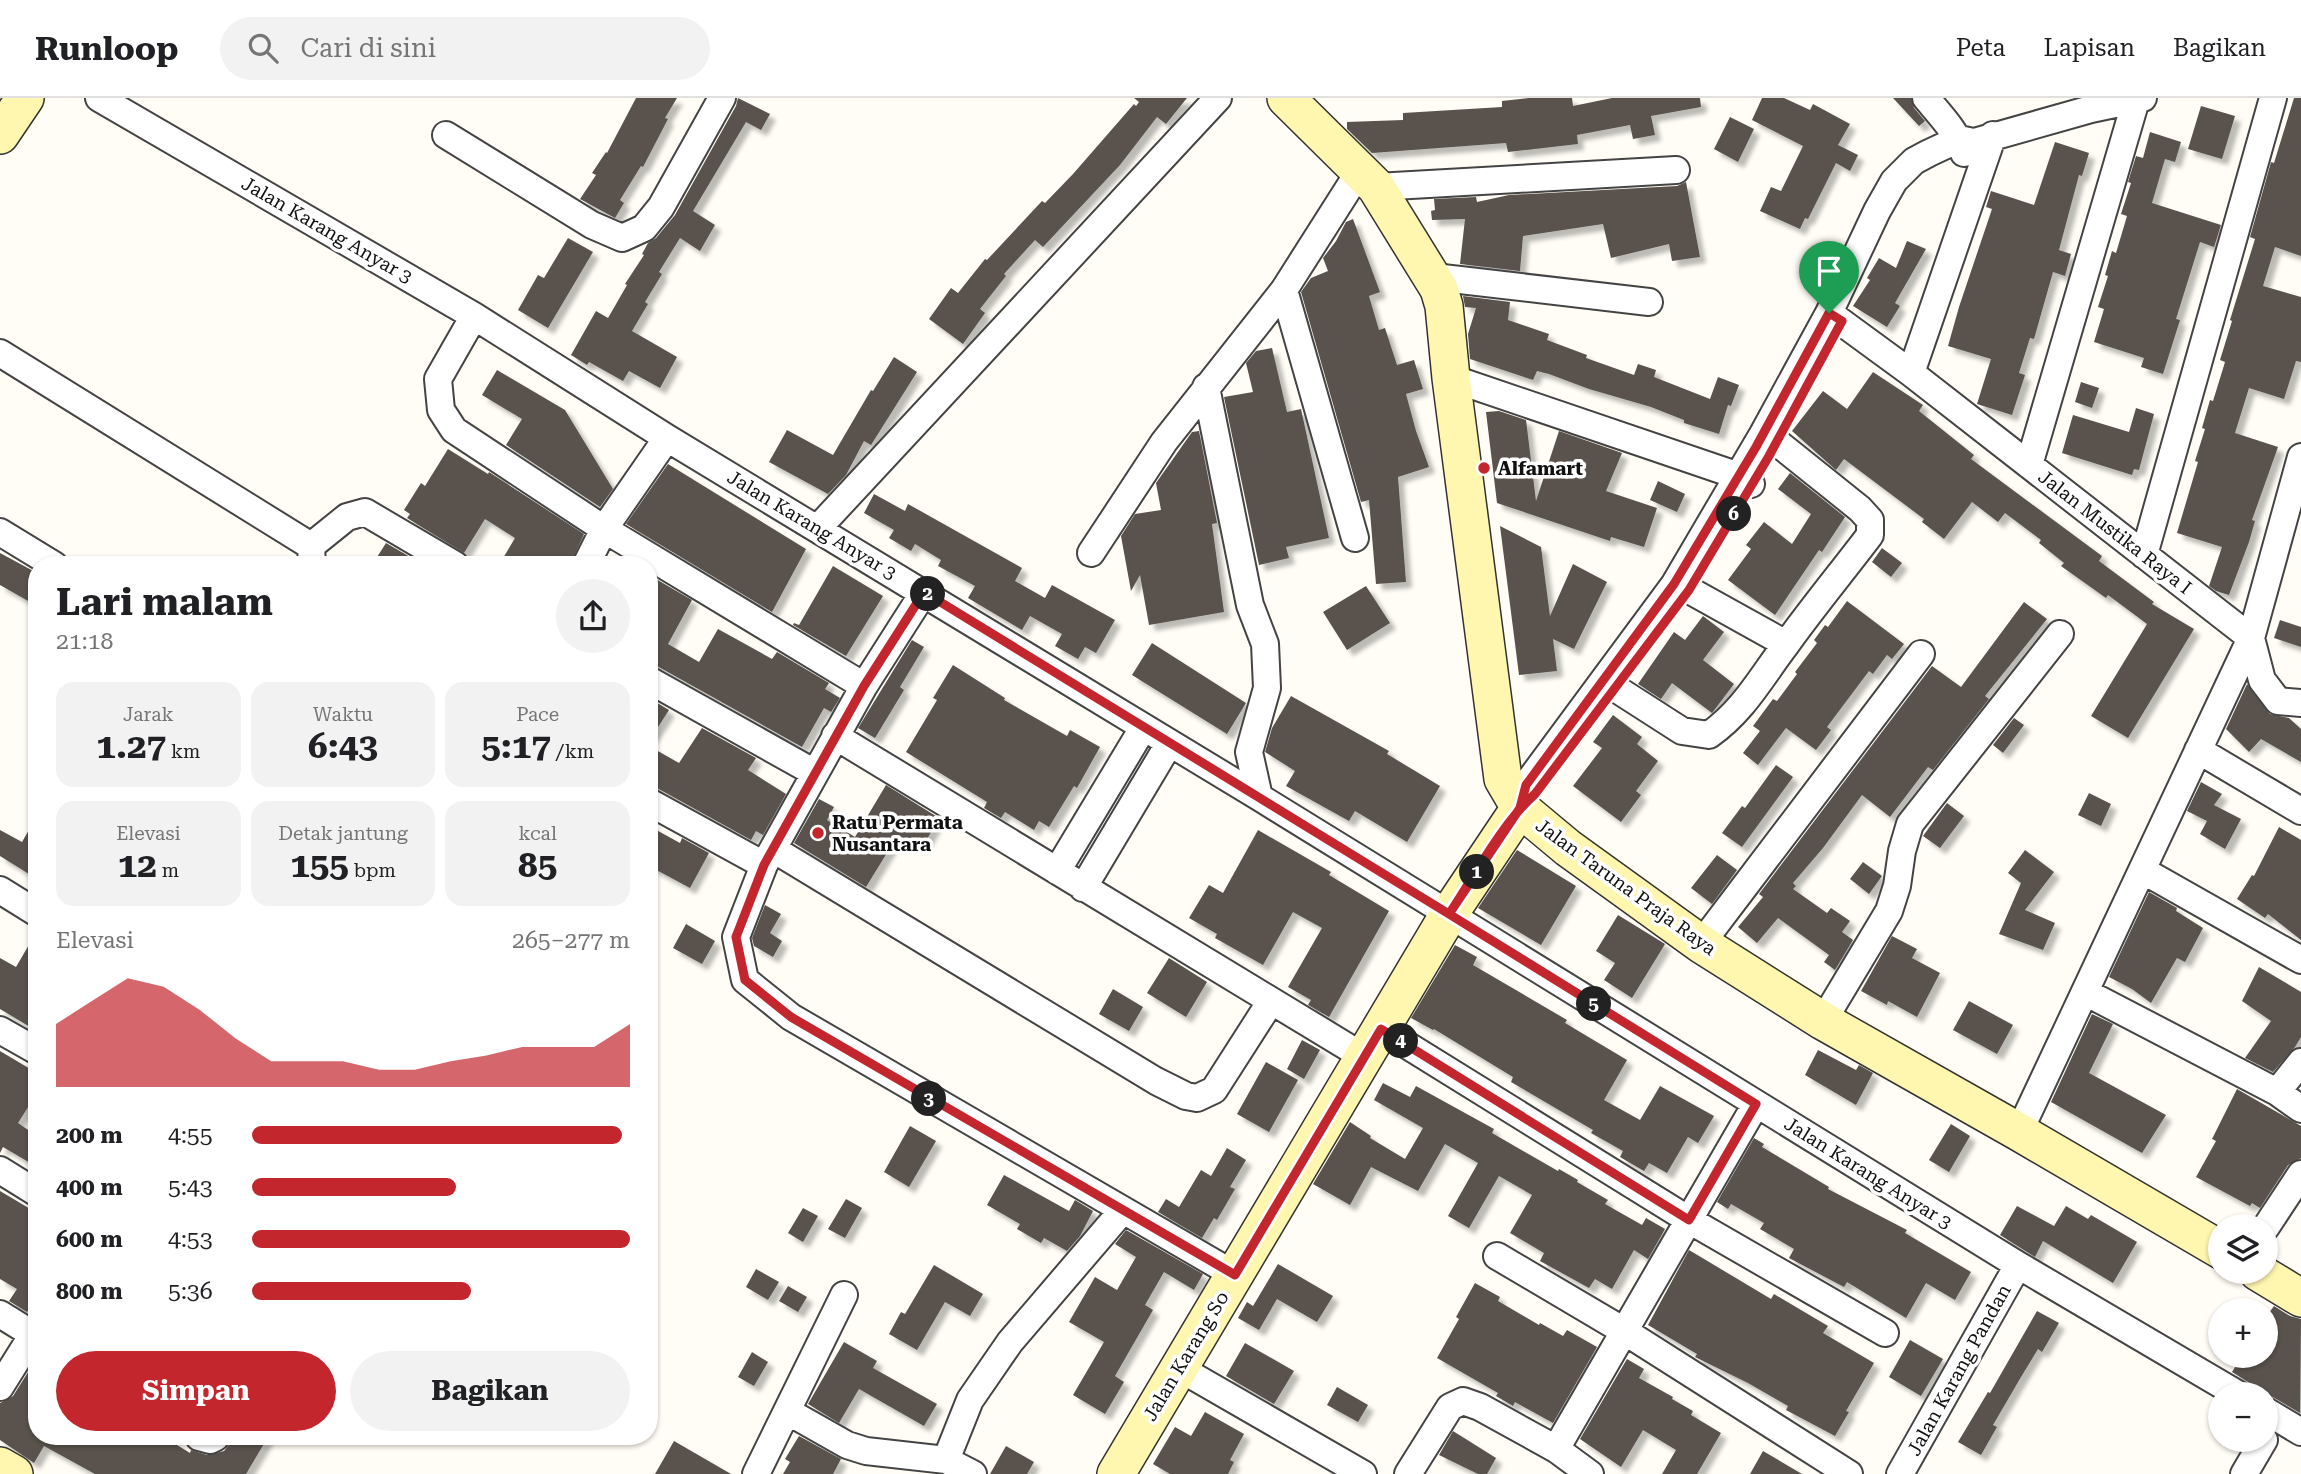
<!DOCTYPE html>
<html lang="id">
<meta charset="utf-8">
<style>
body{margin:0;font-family:"Roboto Serif",serif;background:#f2f2f2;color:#202124;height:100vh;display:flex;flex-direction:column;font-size:26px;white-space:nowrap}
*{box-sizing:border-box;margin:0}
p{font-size:23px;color:#757577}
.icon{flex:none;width:38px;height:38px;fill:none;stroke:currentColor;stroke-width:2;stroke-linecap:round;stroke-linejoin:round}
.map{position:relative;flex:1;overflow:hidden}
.panel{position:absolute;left:28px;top:458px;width:630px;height:889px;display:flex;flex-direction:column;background:#fff;border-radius:28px;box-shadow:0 2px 5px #0004}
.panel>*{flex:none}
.controls{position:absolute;left:2208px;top:1116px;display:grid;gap:14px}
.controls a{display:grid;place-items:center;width:70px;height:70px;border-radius:50%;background:#fff;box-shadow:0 2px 5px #0004;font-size:35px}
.pin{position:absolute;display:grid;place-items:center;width:60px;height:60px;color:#fff;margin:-72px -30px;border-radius:50% 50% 50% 0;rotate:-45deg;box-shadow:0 0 7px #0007}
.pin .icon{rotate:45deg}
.km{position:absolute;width:35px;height:35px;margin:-18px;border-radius:50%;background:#222;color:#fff;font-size:19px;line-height:35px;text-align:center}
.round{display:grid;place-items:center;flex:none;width:74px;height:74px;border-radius:37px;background:#f2f2f2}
.summary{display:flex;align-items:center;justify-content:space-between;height:119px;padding:0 28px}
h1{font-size:38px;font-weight:700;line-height:52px}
.stats{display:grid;grid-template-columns:repeat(3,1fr);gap:10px;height:119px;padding:7px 28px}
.stats div{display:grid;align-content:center;border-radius:18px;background:#f2f2f2;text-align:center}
.stats b{font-size:35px;font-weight:700}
.stats small{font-size:19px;font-weight:400}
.stats p{font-size:19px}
.chart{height:196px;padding:14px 28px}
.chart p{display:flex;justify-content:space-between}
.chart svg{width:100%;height:126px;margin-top:7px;fill:#c4262e;opacity:.7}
.primary-button{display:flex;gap:14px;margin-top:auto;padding:14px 28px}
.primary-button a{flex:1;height:80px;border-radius:42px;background:#c4262e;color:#fff;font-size:28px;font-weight:700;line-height:80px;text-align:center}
.primary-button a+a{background:#f2f2f2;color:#202124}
ul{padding:0 28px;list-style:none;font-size:23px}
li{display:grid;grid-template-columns:112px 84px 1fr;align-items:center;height:52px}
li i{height:18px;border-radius:9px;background:#c4262e}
header{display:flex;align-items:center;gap:42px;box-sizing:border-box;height:98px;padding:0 35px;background:#fff;border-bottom:2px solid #e0e0e0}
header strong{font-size:33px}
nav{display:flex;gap:38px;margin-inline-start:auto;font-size:24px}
.search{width:490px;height:63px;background:#f2f2f2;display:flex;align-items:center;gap:18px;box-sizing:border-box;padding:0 24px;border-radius:38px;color:#757577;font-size:26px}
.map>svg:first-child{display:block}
</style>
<header>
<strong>Runloop</strong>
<div class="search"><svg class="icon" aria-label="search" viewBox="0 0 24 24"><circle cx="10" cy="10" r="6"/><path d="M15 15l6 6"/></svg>Cari di sini</div>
<nav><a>Peta</a><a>Lapisan</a><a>Bagikan</a></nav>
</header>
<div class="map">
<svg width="2301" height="1376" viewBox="0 0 2301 1376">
<defs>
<filter id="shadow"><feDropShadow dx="6" dy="6" stdDeviation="2" flood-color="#0004"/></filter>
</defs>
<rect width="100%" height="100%" fill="#fffdf5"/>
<path fill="#5a524d" filter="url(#shadow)" d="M636,0H677L665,20L668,21L643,69L641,68L620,102L624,105L615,120L580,101L596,77L592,75L606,54L607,55Z
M738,0L770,16L761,32L746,24L693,113L715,127L700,153L680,140L659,174L662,176L645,204L648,206L632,233L677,259L660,290L629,273L623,283L589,264L587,267L571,257L596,213L608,220L627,187L625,186L644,157L642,156L648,145L656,140L675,117L736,8Z
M1134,0H1187L1166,26L1157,19L1120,67L1043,149L1035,142L1004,176L1006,178L980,211L985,215L963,246L929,221L951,190L958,195L985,161L987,162L1042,103L1045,105L1073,76L1134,6L1136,8L1139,4Z
M1529,0H1572L1573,8L1612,0H1700L1701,9L1651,18L1655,37L1633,41L1630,27L1577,37L1578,46L1508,54L1506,45L1372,55L1347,31V24L1403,22V15L1502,9V3Z
M1762,0H1784L1810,12L1813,6L1850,26L1838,47L1858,57L1850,73L1836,65L1808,121L1805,120L1800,131L1760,113L1771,89L1781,93L1803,48L1752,22Z
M1893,0H1911L1914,10L1925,23L1919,28Z
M2294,0H2301V158L2275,149L2263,188L2301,199V264L2296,263L2284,301L2249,290L2235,335L2278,349L2252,422L2255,423L2249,444L2229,497L2216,493L2209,488L2222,449L2177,435L2198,364L2195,363L2205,331L2202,330L2210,302L2213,303L2225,264L2220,262L2232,223L2230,222L2255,141L2250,139L2271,64L2274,65Z
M2201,8L2235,18L2222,61L2188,51Z
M1730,19L1754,31L1738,64L1714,51Z
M2150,34L2181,44L2175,64L2165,61L2152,105L2221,127L2214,149L2200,144L2176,221L2180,222L2163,276L2141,269L2144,260L2094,244L2104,211L2098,209L2108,178L2105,177L2112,153L2116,155L2127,118L2121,116L2131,85L2128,84L2136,58L2143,60Z
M2055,44L2089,55L2082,78L2079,77L2059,152L2071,156L2065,178L2053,174L2034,241L2030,240L2019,275L2025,277L2012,317L1977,306L1991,261L1948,248L1959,209L1992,111L1986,109L1991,93L2034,107Z
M1686,84L1700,159L1672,163L1669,146L1611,160L1603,126L1523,138L1520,173L1460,166L1465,121L1432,122L1431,113L1435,112L1434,101L1476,99L1477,104L1509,97L1677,88Z
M1353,121L1380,194L1369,198L1379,232L1385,230L1397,267L1414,262L1423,291L1406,296L1416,333L1429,369L1398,379L1406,484L1376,486L1369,402L1361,404L1301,194L1311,180L1328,173L1323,160L1336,143L1346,124Z
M568,140L593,154L548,230L518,212L538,177L544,180Z
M1907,143L1926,151L1895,205L1900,208L1887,229L1853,208L1870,182L1867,180L1879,160L1896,170Z
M1463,198L1510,204L1508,222L1549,236L1547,242L1587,257L1586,260L1634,277L1638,266L1656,272L1654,279L1710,301L1718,279L1739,287L1731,308L1728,307L1719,336L1684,325V322L1651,309L1589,291L1549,276L1537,273L1533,282L1470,261L1468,236L1476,210L1465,209Z
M1272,250L1287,314L1301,311L1329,440L1286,449L1289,460L1259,467L1224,299L1253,294L1246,265L1256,253Z
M894,259L917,274L871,347L864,343L846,377L828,396L769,364L787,332L833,357L871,292L873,293Z
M497,272L565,312L613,391L600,409L506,347L522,321L482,297Z
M1873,274L1923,307L1919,313L1974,357L1971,361L2102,458L2099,463L2154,504L2152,506L2194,531L2128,640L2091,618L2147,526L2108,497L2106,500L2061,468L2064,465L2039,445L2041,442L2005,415L1998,424L1972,404L1944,441L1922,424L1924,421L1844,361L1836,372L1792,333L1823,293L1847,311Z
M2081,284L2099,290L2092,310L2075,304Z
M2136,310L2154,316L2139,372L2134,371L2132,377L2062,355L2073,317L2129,334Z
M1499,313L1526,322L1536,403L1559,333L1622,355L1606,393L1657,410L1644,449L1611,439L1610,443L1497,405L1486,314Z
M1199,333L1217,425L1212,426L1224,514L1149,527L1140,477L1131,493L1121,438L1135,416L1161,412L1156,385L1192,334Z
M448,351L488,376L489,374L584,436L570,467H499L515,440L485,421L464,455L407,420L410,416L404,412L421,385L425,388Z
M668,366L806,451L772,514L626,426Z
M1790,375L1845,419L1822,454L1819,452L1775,517L1728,482L1751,451L1746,447L1764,424L1792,446L1811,416L1778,391Z
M1658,383L1685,396L1677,414L1650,402Z
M874,396L905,413L908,406L1022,470L1015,483L1045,500L1052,487L1115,522L1096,555L1085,549L1078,561L1055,548L1062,536L1030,518L1022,532L968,500L975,488L938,468L941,462L915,446L911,453L889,440L894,432L864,415Z
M1500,428L1541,449L1550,518L1573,466L1607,484L1574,551L1553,541L1557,573L1519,577Z
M386,445L424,467H372Z
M1882,450L1902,465L1891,479L1872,464Z
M0,455L37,475V508L0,487Z
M833,468L883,498L846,558L793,527L794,525L799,527Z
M649,477L692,502L668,546L699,564L718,531L772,561L777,554L829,585L825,591L840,600L831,614L824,610L802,649L657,568L649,566Z
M1366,488L1390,525L1347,552L1323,514Z
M1847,503L1904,546L1892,561L1887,557L1873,576L1869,573L1827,629L1831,632L1816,652L1786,630L1758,667L1743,655L1760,633L1753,628L1773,601L1777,603L1797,576L1795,574L1817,545L1814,542L1825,527L1828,529Z
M2024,504L2047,521L1985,598L1989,601L1933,672L1928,669L1890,719L1862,697L1823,750L1793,785L1796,788L1793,791L1827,815L1831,810L1850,823L1842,834L1853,842L1835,872L1824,864L1829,857L1778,820L1757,845L1738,829L1763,799L1759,796L1932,568L1961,589Z
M1703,518L1724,534L1703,562L1734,586L1712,615L1672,585L1661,601L1638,586L1674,534L1685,542Z
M2280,522L2301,529V549L2274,540Z
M912,542L924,549L900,589L904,592L875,640L858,630Z
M1152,545L1246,605L1227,636L1132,577Z
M953,567L1005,600L1004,602L1067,638L1070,632L1100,649L1077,690L1074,688L1049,729L1039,723L1034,732L1005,714L1001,720L984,710L987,704L906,654L937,602L933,600Z
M2247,586L2270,616L2289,620L2301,631V664L2261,641L2249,654L2226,631Z
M1291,598L1389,653L1387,656L1440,688L1407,744L1355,713L1349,723L1286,688L1295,673L1265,654L1272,630Z
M649,600L669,612L649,643Z
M1613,617L1642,639L1637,646L1658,663L1636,693L1641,697L1621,724L1573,688L1602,650L1593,644Z
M2014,620L2024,627L2003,655L1993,647Z
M702,630L756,660L748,672L786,696L763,737L756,733L751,742L657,690L649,688V648L679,665Z
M1776,667L1793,679L1742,749L1722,735L1742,708L1745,710Z
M2201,684L2222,696L2214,707L2241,721L2225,751L2200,736L2207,723L2187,713Z
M886,687L939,720L922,750L898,737L866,789L794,745L819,701L834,709L827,722L855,739Z
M2089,695L2111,706L2101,728L2078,717Z
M1947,705L1964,718L1940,750L1923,738Z
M37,718V781L0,758V732L22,744Z
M649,728L680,745L682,740L709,755L690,790L649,768Z
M2279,729L2301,742V842L2268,816L2265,820L2237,801L2252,777L2254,778Z
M1258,732L1331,774L1329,777L1389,813L1329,919L1308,907L1311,902L1288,889L1322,830L1293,814L1263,867L1215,840L1217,836L1189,820L1209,787L1223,795Z
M1517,752L1576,788L1541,847L1478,810Z
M2025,752L2054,774L2025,812L2055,825L2043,852L1999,836L2021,785L2008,775Z
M1717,757L1737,772L1712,806L1691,790Z
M1863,764L1882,778L1869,796L1850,781Z
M2149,794L2177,810L2176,813L2203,830L2185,864L2177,860L2151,905L2132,891L2109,879Z
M765,807L781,816L770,835L782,843L773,859L754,848L752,840Z
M1618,817L1665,846L1632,900L1604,882L1615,865L1596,853Z
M686,826L715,843L702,866L673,850Z
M37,833V933L0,911V860L16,869Z
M1892,838L1917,851L1912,860L1940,875L1917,919L1888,903L1887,907L1861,893Z
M1455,847L1477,859L1473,867L1567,922L1565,925L1627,962L1604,1002L1640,1022L1660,988L1714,1018L1698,1045L1688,1039L1667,1075L1649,1065L1644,1073L1620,1059L1623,1053L1591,1035L1593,1032L1511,984L1513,979L1434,931L1433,932L1411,920Z
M1169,860L1207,884L1186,919L1147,895Z
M2259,869L2301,894V939L2295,949L2273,974L2245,960L2271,923L2242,903Z
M1113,891L1143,909L1129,933L1099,916Z
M1969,903L2013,927L1997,956L1953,932Z
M2092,916L2113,926L2089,975L2166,1017L2142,1055L2051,1004Z
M1302,942L1320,952L1304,981L1287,971Z
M1818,952L1856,972L1859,967L1873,975L1856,1007L1805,977Z
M0,953L37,975V995L18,1025L37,1038V1069L3,1049L0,1055Z
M1266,964L1298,982L1269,1034L1237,1016Z
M1383,985L1410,999L1416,988L1494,1031L1492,1035L1558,1073L1559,1071L1578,1082L1577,1084L1608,1102L1605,1106L1642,1127L1646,1120L1665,1131L1648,1161L1634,1152L1612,1191L1595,1181L1589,1190L1560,1174L1540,1163L1544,1155L1510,1135L1532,1097L1499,1078L1469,1130L1448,1118L1478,1065L1445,1046L1418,1093L1371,1069L1350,1107L1313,1086L1350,1024L1371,1038L1370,1040L1405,1061L1423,1030L1374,1002Z
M2237,991L2301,1028V1060L2288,1067L2260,1110L2252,1105L2250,1108L2196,1079L2216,1043L2212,1041Z
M1951,1026L1970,1038L1949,1074L1929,1062Z
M910,1028L936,1043L909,1089L884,1074Z
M1754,1040L1764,1046L1762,1049L1829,1089L1828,1091L1907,1132L1905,1135L1971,1174L1955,1202L1926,1185L1906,1220L1847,1184L1844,1189L1789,1160L1794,1151L1760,1131L1764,1125L1731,1106L1728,1111L1717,1104Z
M1227,1050L1246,1062L1230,1089L1235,1091L1217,1122L1214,1120L1202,1140L1158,1114L1166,1101L1179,1109L1201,1072L1211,1078Z
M1004,1077L1069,1113L1075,1102L1093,1113L1080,1138L1067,1153L1044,1140L1041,1145L1017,1131L1020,1126L987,1107Z
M0,1093L37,1115V1199L27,1214L9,1203L17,1191L0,1181Z
M846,1101L862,1110L845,1140L828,1131Z
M2017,1108L2054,1128L2066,1108L2088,1121L2091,1117L2137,1144L2113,1185L2043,1143L2035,1159L2000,1137Z
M803,1110L818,1118L803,1144L788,1135Z
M1126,1132L1203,1176L1194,1192L1164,1174L1145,1207L1153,1212L1115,1278L1124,1284L1105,1316L1073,1297L1104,1244L1069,1224L1095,1179L1117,1192L1136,1159L1115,1146Z
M1689,1152L1771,1201L1774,1196L1828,1228L1823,1235L1874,1265L1846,1313L1849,1314L1835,1338L1786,1312L1788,1308L1748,1285L1695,1259L1697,1256L1648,1227Z
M1278,1166L1333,1198L1317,1224L1277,1201L1259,1232L1238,1220L1247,1204L1253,1208Z
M934,1167L983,1196L970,1218L945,1204L917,1252L889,1236L901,1214L905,1216Z
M756,1171L779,1184L768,1202L746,1189Z
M1475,1185L1500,1199L1498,1203L1539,1227L1540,1225L1563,1238L1567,1232L1597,1249L1553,1325L1515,1304L1513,1308L1496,1298L1498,1295L1437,1260L1459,1221L1456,1219Z
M788,1188L807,1199L798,1214L779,1203Z
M2274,1208L2290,1218L2301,1221L2300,1315L2273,1299L2255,1297L2253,1290L2248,1284L2232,1274L2242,1258H2266V1219Z
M2037,1213L2059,1225L2042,1254L2038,1251L2021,1279L1993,1327L1997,1329L1981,1357L1958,1344L1988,1294L1990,1295Z
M1910,1242L1943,1261L1921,1298L1889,1279Z
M844,1244L877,1263L873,1270L937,1306L924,1328L859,1291L839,1325L808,1306Z
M1245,1245L1294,1273L1274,1306L1226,1278Z
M752,1254L768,1264L754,1288L738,1279Z
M37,1260V1339H164L190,1355L191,1352L207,1357L224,1353L229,1347L232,1339H268L246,1376H95L44,1348L34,1365L0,1342V1305L13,1298Z
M1627,1261L1644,1271L1639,1280L1673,1299L1672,1301L1693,1313L1691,1317L1721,1335L1697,1376H1662L1676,1352L1643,1332L1621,1369L1580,1341Z
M1337,1289L1368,1307L1358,1324L1327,1307Z
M1205,1314L1244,1336L1230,1362L1234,1364L1228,1376H1170L1153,1366L1175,1329L1191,1338Z
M1453,1333L1496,1360L1487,1376H1478L1439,1357Z
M799,1338L841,1361L833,1376H783L790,1364L785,1361Z
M674,1343L731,1376H655Z
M1006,1348L1034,1364L1027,1376H990Z
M1763,1353L1802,1376H1750Z"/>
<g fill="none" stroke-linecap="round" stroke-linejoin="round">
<defs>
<path id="street" d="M99,0L474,218L667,340L1259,699L2018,1167L2239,1297
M1926,0C1941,18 1956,33 1964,55
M446,37L592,127L622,140L644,130L661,109L722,0
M1978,43L2091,11L2143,0
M1376,89L1676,72
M1434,179L1649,204
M1284,192L1355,440
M1829,215L1911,275L2251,540L2301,359
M474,218L438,281L441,312L454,332L604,431L864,588
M0,255L311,448L312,467
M1911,275L1993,37
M1451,280L1739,378L1751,386
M1206,289L1250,507L1265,546L1267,590L1249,654L1259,699
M2029,367L2136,2
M818,430L1218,0
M0,434L54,467
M311,448L347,419L365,414L455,467
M1091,455L1164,344L1284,192L1359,74
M2144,457L2273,0
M586,467L604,431L667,340
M1689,492L1786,546
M2251,540L2262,582L2278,603L2301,605
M649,582L815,675
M1615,590L1682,633L1709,637C1744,612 1760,581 1785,548C1812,510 1842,474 1870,437V422L1860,411L1764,334
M835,638L1364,959
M2198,652L2301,713
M649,704L764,767L864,588L924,494
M1520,710L1526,687L1674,487L1764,334L1829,215L1877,113L1894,83L1914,63L1929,55L1959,41L1973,44
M773,751L1156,983L1186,998L1197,1000L1214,992L1271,903
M764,767L736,839L745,882L791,919L1235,1177
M2142,772L2301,862
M1057,773L1143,630
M1083,790L1169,646
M0,792L37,815
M1701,846L1921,556
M2085,894L2277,994
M1823,923L1889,813L1897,788L1902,753L1910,726L2060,536
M1381,931L1689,1122L1885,1235
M0,932L37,953
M2301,964L2277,994L2301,1011
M2019,1034L2251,540
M0,1072L37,1095
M2266,1129L2301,1076
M1497,1158L1624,1233L1849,1376
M0,1216L37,1239
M1179,1270L1363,1376
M0,1289L37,1230
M787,1313L847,1347L866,1353L946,1362
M2266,1313L2301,1334
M199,1339L210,1342L216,1339
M1556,1351L1590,1376
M756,1376L844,1197
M973,1376L946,1362L970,1302L1010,1244L1123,1112
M1408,1376L1450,1309L1463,1303L1480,1309L1556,1351L1756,1006
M1900,1376L2018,1167
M2244,1376L2264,1342"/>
<path id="secondary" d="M1286,0L1376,89L1439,191L1444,208L1451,280L1503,681L1520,710L1568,750L1701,846L1823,923L2019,1034L2221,1152
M0,37L25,0
M2258,1174L2301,1200
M0,1368L14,1376
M1116,1376L1449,816L1520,710"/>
</defs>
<use href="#street" stroke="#444" stroke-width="30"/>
<use href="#secondary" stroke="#333" stroke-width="40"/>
<use href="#street" stroke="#fff" stroke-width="26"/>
<use href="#secondary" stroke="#fff6b0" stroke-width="37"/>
</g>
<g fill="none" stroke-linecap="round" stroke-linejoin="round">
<defs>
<path id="route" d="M1829,215L1756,349L1674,486L1526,687L1520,710L1449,816L924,494L864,588L764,767L736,839L745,882L791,919L1235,1177L1381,931L1689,1122L1756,1006L1449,816C1474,779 1502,725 1535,696L1689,492L1769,358L1842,223L1829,215"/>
</defs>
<use href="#route" stroke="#fff" stroke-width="14"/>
<use href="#route" stroke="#c4262e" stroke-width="9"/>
</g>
<g fill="#c4262e" stroke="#fff" stroke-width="2.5">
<circle cx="1484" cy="370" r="7"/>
<circle cx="818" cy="735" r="7"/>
</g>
<g text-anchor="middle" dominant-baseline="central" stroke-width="7" stroke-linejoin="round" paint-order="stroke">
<g font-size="19" fill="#111" stroke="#fff">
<text transform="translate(327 132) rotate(30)">Jalan Karang Anyar 3</text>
<text transform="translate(812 427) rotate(31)">Jalan Karang Anyar 3</text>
<text transform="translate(2115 434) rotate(38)">Jalan Mustika Raya I</text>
<text transform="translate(1626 789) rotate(36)">Jalan Taruna Praja Raya</text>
<text transform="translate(1868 1075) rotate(32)">Jalan Karang Anyar 3</text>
<text transform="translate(1186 1258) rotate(-59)">Jalan Karang So</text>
<text transform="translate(1959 1272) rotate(-61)">Jalan Karang Pandan</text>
</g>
<g font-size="19" font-weight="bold" fill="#111" stroke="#fff" text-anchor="start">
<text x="1498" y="370">Alfamart</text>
<text x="832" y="724">Ratu Permata<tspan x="832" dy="22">Nusantara</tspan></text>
</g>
</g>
</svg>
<div class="controls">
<a><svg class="icon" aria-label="layers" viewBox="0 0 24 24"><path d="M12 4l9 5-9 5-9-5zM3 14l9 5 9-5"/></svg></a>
<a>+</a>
<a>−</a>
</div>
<div class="pin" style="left:1829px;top:215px;background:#1e9e55"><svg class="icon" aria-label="arrive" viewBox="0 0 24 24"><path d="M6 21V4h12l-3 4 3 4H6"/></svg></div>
<b class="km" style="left:1477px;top:774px">1</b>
<b class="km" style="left:928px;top:496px">2</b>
<b class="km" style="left:929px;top:1001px">3</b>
<b class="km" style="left:1401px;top:943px">4</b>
<b class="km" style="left:1594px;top:906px">5</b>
<b class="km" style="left:1734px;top:416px">6</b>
<section class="panel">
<div class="summary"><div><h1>Lari malam</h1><p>21:18</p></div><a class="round"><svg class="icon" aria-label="share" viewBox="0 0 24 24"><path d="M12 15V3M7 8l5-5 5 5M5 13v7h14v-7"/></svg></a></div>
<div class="stats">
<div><p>Jarak</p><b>1.27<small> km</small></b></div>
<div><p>Waktu</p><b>6:43</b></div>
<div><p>Pace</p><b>5:17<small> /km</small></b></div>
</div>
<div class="stats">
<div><p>Elevasi</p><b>12<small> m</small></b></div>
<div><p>Detak jantung</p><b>155<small> bpm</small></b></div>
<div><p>kcal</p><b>85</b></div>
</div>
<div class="chart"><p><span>Elevasi</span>265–277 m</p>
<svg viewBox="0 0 160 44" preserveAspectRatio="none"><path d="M0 44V22L10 14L20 6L30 9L40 17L50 27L60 35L70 35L80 35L90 38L100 38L110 35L120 33L130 30L140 30L150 30L160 22V44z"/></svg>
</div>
<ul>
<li><b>200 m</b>4:55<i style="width:98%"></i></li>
<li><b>400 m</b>5:43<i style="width:54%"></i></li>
<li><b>600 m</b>4:53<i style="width:100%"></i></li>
<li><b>800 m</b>5:36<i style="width:58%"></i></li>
</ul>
<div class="primary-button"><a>Simpan</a><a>Bagikan</a></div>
</section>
</div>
